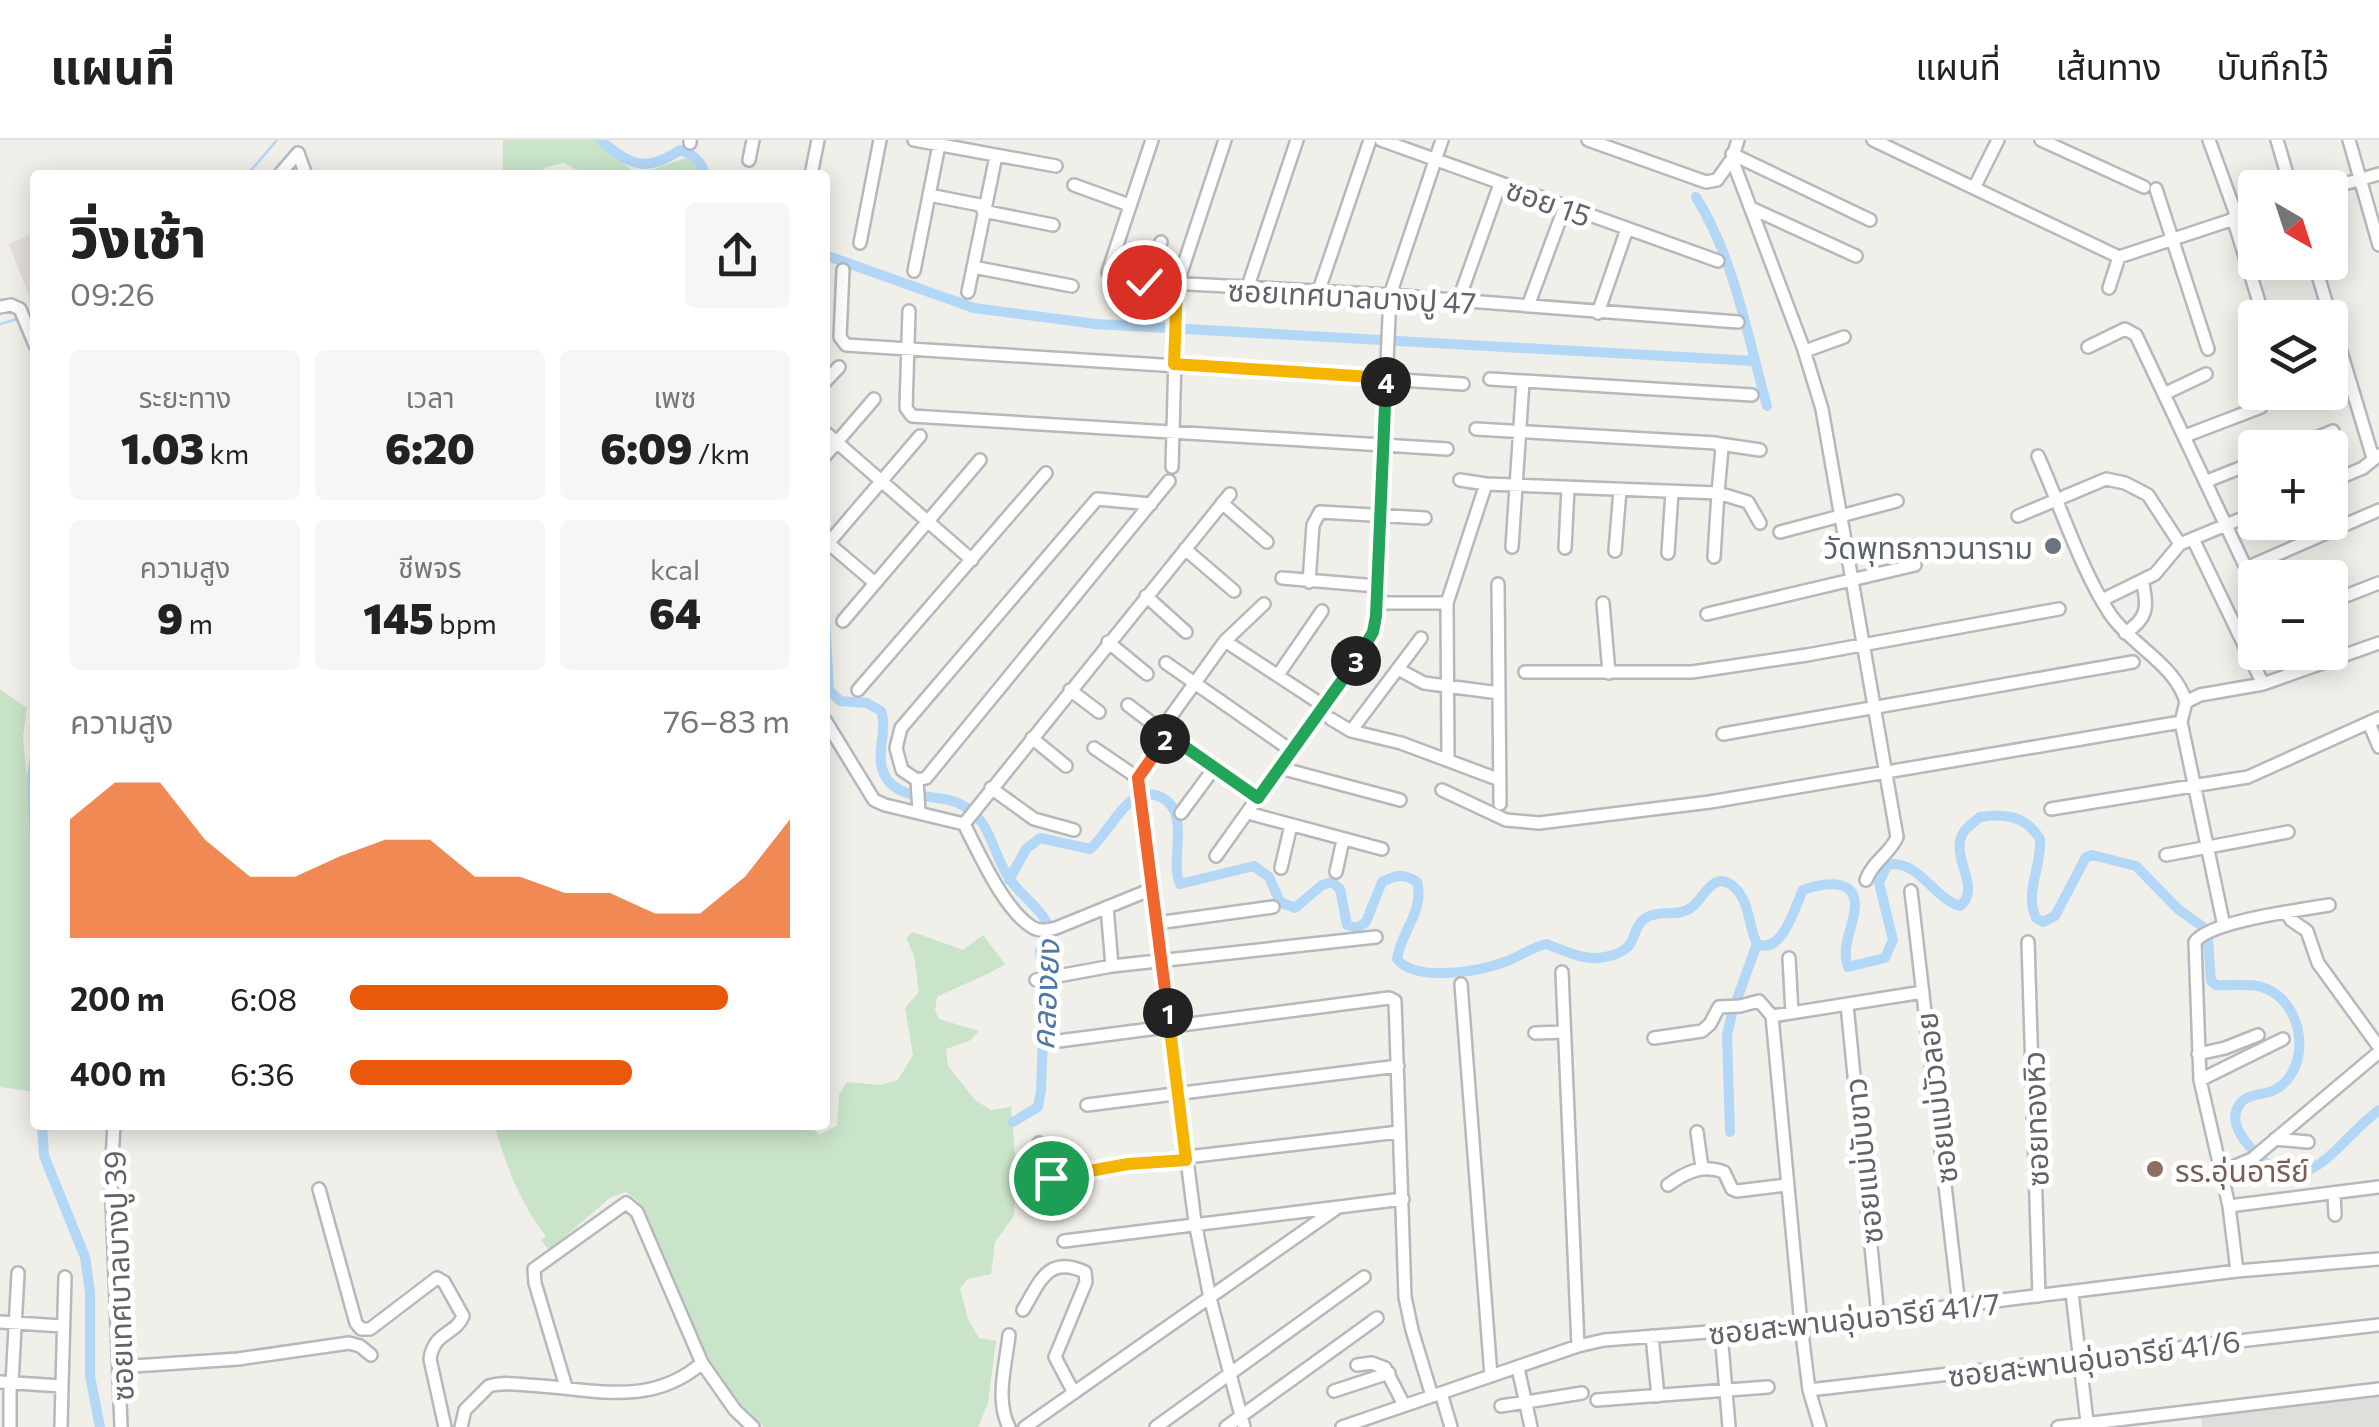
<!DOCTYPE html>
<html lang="th">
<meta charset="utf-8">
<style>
body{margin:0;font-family:Commissioner,"Noto Sans Thai",sans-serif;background:#f6f6f6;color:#222;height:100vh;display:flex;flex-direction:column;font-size:38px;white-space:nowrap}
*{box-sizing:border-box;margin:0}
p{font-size:32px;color:#767676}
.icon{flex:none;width:55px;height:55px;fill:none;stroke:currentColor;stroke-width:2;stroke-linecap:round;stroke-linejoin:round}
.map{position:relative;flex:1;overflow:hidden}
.drawer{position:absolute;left:30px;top:30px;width:800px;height:960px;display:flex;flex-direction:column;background:#fff;border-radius:10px;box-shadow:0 5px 25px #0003}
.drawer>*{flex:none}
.needle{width:65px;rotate:141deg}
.buttons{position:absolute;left:2238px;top:30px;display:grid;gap:20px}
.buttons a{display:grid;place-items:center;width:110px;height:110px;border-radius:10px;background:#fff;box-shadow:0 5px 25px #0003;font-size:50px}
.pin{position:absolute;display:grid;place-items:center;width:85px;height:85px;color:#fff;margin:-42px;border:5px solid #fff;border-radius:50%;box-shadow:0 2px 10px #0007}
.km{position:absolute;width:50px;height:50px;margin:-25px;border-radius:50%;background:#222;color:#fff;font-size:28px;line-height:50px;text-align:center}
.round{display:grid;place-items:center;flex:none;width:105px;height:105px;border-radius:10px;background:#f6f6f6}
.overview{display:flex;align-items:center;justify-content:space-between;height:170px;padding:0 40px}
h1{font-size:55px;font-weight:800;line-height:75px}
.figures{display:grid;grid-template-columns:repeat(3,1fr);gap:15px;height:170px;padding:10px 40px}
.figures div{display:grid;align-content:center;border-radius:10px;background:#f6f6f6;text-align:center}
.figures b{font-size:42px;font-weight:800}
.figures small{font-size:28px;font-weight:400}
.figures p{font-size:28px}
.chart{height:280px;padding:20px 40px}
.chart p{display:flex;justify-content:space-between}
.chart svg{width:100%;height:180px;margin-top:10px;fill:#ea580c;opacity:.7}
ul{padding:0 40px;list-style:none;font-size:32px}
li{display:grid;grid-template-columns:160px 120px 1fr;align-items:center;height:75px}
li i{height:25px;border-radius:12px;background:#ea580c}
header{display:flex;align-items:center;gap:60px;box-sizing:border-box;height:140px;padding:0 50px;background:#fff;border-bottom:2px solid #e0e0e0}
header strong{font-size:48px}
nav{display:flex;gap:55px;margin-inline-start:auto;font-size:35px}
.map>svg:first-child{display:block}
</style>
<header>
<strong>แผนที่</strong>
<nav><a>แผนที่</a><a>เส้นทาง</a><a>บันทึกไว้</a></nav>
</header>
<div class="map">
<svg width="2379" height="1287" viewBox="0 0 2379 1287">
<rect width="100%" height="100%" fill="#f0efe9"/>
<path fill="#dfdedb" d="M2379,1250V1287H2202L2200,1270Z"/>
<path fill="#e3e0da" d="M35,92V168L34,169L9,104Z"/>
<path fill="#c9e4c9" d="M503,0H594L632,30L646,32L688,17L701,30L702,35H586L564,23L546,27L538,35H503Z
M0,549L27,568L23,596L35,730V952L0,947Z
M913,792L963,810L983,795L1005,824C983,838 960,845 937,857L935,870L939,879L979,891L969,901L946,909L948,926L975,960L991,970L1011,967L1016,1029L1014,1076L995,1102L991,1134L967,1139L960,1149L968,1179L979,1198L996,1201L988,1263L978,1287H765C703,1248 675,1145 649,1079L638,1061L626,1052L611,1057L549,1110L541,1100L546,1096C519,1062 507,1026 494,985H808L820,995L837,985L839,955L847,942L880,945L898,940L913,915L905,868L919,852L914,816L906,798Z"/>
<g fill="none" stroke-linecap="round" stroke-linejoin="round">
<path stroke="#b3d7f6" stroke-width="2.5" d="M247,35L277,0
M33,174L35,173
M0,184L17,179"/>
<path stroke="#b3d7f6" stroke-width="10" d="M600,0C632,26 645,33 680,10C693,14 702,21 705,35
M1696,57C1735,120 1747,195 1767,266
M825,115L974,168L1096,184L1755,221
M825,477L829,550L840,561L867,563L881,571C889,593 872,617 887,639C905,664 939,651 964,666C994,684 992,717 1012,742C1022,756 1039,767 1047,783C1052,794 1046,802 1040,811L1045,848L1041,950L1038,967L1013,982
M35,617L32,637L35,700
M1009,740L1026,709L1040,698L1090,709C1106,695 1115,674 1131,661C1140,655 1151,652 1161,657C1192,673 1169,719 1180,744L1254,726L1269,737L1280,762L1295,768L1322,745L1332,742L1340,749L1347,785L1357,788L1366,782L1382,742C1395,735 1404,733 1417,742C1425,771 1401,791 1397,819C1415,842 1476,832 1502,823C1517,818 1530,808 1546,804C1569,812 1588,824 1613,815C1641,806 1629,788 1647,777C1661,769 1678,778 1692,767C1705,757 1713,729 1734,747C1750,761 1748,786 1757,804C1782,815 1794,769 1803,750C1819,744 1854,736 1855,764C1855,786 1840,805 1848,827L1885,818L1893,800L1879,743L1887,725C1918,718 1934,759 1960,766C1982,749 1951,718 1962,695C1965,688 1974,682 1980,677C2005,673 2026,676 2040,699C2042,727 2024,752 2036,778L2043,782L2055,776L2086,717L2092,715L2136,726L2178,769L2203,787L2208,800L2211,841L2216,845C2233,846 2255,842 2269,850C2304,867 2311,926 2278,948C2266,957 2246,951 2238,967C2230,981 2241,997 2251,1008C2304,1071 2335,1002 2379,970
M1737,859L1757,804
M42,985L44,1016L85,1117L90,1152V1236L100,1287
M1730,992L1727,895L1732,874"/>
<defs>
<path id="minor" d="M914,0L1056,26
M1152,0L1108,132L1115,140L1390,155L1738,182
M1381,0L1718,121
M1588,0L1706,42L1717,40L1732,19
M1738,0L1732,19L1803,207L1822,269L1897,697C1890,714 1873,721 1866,740
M1873,0L2119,117L2255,72
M2041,0L2144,47
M2209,0L2237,77
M2277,0L2291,48
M2349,0L2379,105
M690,3V0
M1732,14L1870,80
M749,20L753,0
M279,35L298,13L306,35
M811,35L818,0
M1074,45L1129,65
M1974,48L1998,0
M2330,48L2379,34
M2156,49L2208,209
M929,55L985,66
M1751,68L1856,116
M983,71L1053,85
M2233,78L2264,178
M860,103L880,0
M2314,122L2373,318
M973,127L1072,146
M843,130L840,197L846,205L1463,244
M914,131L939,5
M1144,142L1161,102
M2109,148L2119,117
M1247,149L1297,0
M1319,150L1370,0
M968,152L996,16
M1459,159L1500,44
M1528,166L1565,66
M0,167L11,165L20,169L35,205
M909,171L906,268L912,276L1447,309
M1598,173L1627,89
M2088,207L2125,189L2136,195L2255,447
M1805,211L1844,197
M1490,239L1752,255
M825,242L839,227
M2288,252V254
M2164,254L2206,234
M825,292L972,420
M2185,296L2261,267
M1720,304L1760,310
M2292,308L2333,291
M825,316L874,259
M2038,316C2060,365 2081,430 2110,474C2132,506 2175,524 2186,562
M1172,327L1177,145L1225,0
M1460,340L1486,344
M2207,341L2255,322
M2330,342L2363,328L2379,315
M1222,363L1267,402
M2018,376L2106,339L2125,343L2148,355L2180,404
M1780,392L1897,361
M2193,399L2263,544
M828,403L875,443
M825,407L920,296
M1512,407L1523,241
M1565,408L1568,348
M1185,409L1234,451
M1615,411L1620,350
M1668,413L1672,352
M1714,417L1718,353L1748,362L1760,383
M2246,428L2379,370
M1282,438L1377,446L1390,155L1442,0
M1309,442L1313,385L1320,372L1425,378
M1498,444L1500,664
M1146,456L1186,492
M2102,460L2155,434L2180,404L2255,373
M2330,462L2379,443
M1376,463H1447L1486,344L1718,353L1722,308L1716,303L1476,289
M1447,463L1448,619
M1603,463L1609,533
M1707,474L1915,425
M843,481L980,320
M2125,493C2149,478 2148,465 2142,440
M1225,501L1324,566
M1108,502L1147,534
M1166,523L1292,611
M1398,529L1424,543L1499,553
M1525,532H1692L1807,515L2059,469
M1278,535L1322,471
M858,550L1046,333
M1070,550L1099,572
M1128,565L1161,590
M1331,579L1351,591L1401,603L1500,640
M825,580L874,660L885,665L964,684C979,713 1004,770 1032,787C1040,792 1047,790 1056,788L1152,749
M2369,583L2379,607
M1351,591L1421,498
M1723,594L2133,522
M1168,595L1258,658
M1032,598L1066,626
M1094,608L1138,638
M1280,628L1400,660
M917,640L902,630L896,608L901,588L1097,359L1151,364
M917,640L926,638L1169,341
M917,640L919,672
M991,648L1034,679L1074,690
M1442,650L1506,680L1539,683L1710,662L2181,582
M2051,669L2248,637L2379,578
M1181,673L1215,627
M1248,673L1382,709
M964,684L1230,354
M2166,715L2288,692
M1216,716L1365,507L1373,491L1377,455
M1281,728L1291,685
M1336,732L1343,700
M1911,751L1959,1166
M1107,767L1112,826
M2287,773L2291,780L2307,791L2318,823L2379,907
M1157,783L1273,767
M2224,786L2181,582L2186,562L2200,555L2263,544L2379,503
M2028,802L2039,1156
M1789,818L1792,873
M1562,832L1578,1206
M1036,840L1112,826L1376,797
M1461,844L1491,1236
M1847,865L1878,1177
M1772,876L1923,852
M1535,893L1564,892
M1654,898L1702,891L1710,884L1719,867L1740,866L1759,861L1772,876L1801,1185L1809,1250L1820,1287
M1051,902L1389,858L1395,861L1405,1157L1412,1190L1432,1256
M2198,914L2225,908L2258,895
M2200,940L2283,899
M1087,965L1398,926
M114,985L111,1036L121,1287
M1697,992L1702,1028
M2275,999L2308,1002
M1039,1003L1047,1036L1051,1038L1128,1024L1399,992
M2221,1032L2252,1019L2379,912
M1668,1045C1686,1032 1702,1024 1724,1032L1732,1049L1737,1051L1786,1045
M319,1049L356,1183L361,1189H370L437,1138L444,1142L463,1176C456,1195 434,1191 430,1219L445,1287
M2334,1053L2335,1075
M2229,1066L2379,1047
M1064,1101L1403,1059
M2237,1131L2229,1066L2200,940L2195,802C2209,781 2301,770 2329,765
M2072,1153L2087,1282
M1023,1170C1040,1142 1047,1115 1085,1132L1086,1142L1055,1217L1074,1253
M0,1182L62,1186
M1721,1193L1729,1287
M1652,1196L1658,1256
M702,1223L735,1270L753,1287
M1357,1225L1372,1223L1385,1228L1404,1265
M119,1227L238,1219L349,1203L360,1206L371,1215
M1518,1228L1531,1287
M0,1242L62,1246L61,1287
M10,1243V1287
M12,1243L18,1133
M62,1246L65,1137
M1809,1250L2379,1185
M1334,1251L1389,1233
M1441,1253L1451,1287
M1597,1260L1768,1247
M1501,1266L1582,1253
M461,1287L465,1270L489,1246C502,1242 515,1244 528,1245C590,1248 649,1269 702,1223L637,1072L626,1063L534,1129L535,1143L566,1247
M1009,1287C995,1260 1006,1224 1009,1195
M1025,1287L1337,1068
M1156,1287L1364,1137
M1226,1287L1377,1178
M1244,1287L1210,1158L1195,1082L1138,638L1168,595L1161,590L1225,501L1264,464
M1342,1287L1578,1206L1604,1200L1801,1185L2237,1131L2379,1119
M2058,1287L2379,1249"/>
</defs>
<use href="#minor" stroke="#b6b8bb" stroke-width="16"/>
<use href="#minor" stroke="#fff" stroke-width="11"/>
</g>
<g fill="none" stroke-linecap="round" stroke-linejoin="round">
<defs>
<path id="split-1" d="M1051,1038L1128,1024L1186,1020L1168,873"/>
<path id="split-2" d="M1165,599L1138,638L1168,873"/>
<path id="split-3" d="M1165,599L1168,595L1258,658L1356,521"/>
<path id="split-4" d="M1356,521L1373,492L1376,476L1386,242"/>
<path id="split-5" d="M1144,142L1177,145L1174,224L1386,238V242"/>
</defs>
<use href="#split-1" stroke="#fff" stroke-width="20"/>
<use href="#split-2" stroke="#fff" stroke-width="20"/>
<use href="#split-3" stroke="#fff" stroke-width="20"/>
<use href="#split-4" stroke="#fff" stroke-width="20"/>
<use href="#split-5" stroke="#fff" stroke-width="20"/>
<use href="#split-1" stroke="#f5b400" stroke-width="12"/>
<use href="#split-2" stroke="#f0652b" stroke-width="12"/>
<use href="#split-3" stroke="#22a559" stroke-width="12"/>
<use href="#split-4" stroke="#22a559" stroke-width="12"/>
<use href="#split-5" stroke="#f5b400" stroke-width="12"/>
</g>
<circle fill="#6b7280" stroke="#fff" stroke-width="4" cx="2053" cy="406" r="10"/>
<circle fill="#8d6e63" stroke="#fff" stroke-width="4" cx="2155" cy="1029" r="10"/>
<g text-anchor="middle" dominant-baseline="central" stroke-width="10" stroke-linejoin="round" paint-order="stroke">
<g font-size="30" fill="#606367" stroke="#fff">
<text transform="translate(1549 61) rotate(20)">ซอย 15</text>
<text transform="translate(1352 155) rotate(3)">ซอยเทศบาลบางปู 47</text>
<text transform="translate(1935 958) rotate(-97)">ซอยแม่บัวลอย</text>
<text transform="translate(2034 979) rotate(-92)">ซอยทองหิว</text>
<text transform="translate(1862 1021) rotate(-96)">ซอยแม่บับขาว</text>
<text transform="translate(117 1136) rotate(-92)">ซอยเทศบาลบางปู 39</text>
<text transform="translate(1854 1177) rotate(-6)">ซอยสะพานอุ่นอารีย์ 41/7</text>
<text transform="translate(2094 1217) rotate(-7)">ซอยสะพานอุ่นอารีย์ 41/6</text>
</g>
<g font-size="30" fill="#5b616d" stroke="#fff" text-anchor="end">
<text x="2033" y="406">วัดพุทธภาวนาราม</text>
</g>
<g font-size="30" fill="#785e54" stroke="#fff" text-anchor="start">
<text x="2175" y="1029">รร.อุ่นอารีย์</text>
</g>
<g font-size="32" font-style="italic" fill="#5078a7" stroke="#fff">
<text transform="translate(1044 855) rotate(-87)">คลองยง</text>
</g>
</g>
</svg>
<div class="buttons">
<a><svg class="needle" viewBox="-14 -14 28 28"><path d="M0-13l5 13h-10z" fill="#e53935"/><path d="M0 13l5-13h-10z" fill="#767676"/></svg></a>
<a><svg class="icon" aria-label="layers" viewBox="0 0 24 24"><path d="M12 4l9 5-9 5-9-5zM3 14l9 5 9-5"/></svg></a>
<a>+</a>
<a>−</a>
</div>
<div class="pin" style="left:1051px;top:1038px;background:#1e9e55"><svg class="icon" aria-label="arrive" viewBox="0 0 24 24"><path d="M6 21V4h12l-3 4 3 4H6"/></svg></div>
<div class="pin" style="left:1144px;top:142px;background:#d93025"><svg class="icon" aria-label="check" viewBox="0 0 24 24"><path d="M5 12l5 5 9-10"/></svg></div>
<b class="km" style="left:1168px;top:873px">1</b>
<b class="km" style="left:1165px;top:599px">2</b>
<b class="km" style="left:1356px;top:521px">3</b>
<b class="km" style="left:1386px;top:242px">4</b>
<section class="drawer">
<div class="overview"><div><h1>วิ่งเช้า</h1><p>09:26</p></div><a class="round"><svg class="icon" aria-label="share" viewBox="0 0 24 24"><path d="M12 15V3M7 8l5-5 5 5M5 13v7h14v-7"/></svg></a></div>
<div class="figures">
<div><p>ระยะทาง</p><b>1.03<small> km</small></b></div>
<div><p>เวลา</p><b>6:20</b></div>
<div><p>เพซ</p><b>6:09<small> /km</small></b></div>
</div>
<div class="figures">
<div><p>ความสูง</p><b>9<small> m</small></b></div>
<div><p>ชีพจร</p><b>145<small> bpm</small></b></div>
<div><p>kcal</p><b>64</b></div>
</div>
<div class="chart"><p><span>ความสูง</span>76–83 m</p>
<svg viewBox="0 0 160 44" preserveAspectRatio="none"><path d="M0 44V15L10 6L20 6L30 20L40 29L50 29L60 24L70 20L80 20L90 29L100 29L110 33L120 33L130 38L140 38L150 29L160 15V44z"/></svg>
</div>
<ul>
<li><b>200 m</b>6:08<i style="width:86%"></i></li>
<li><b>400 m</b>6:36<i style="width:64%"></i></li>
</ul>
</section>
</div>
